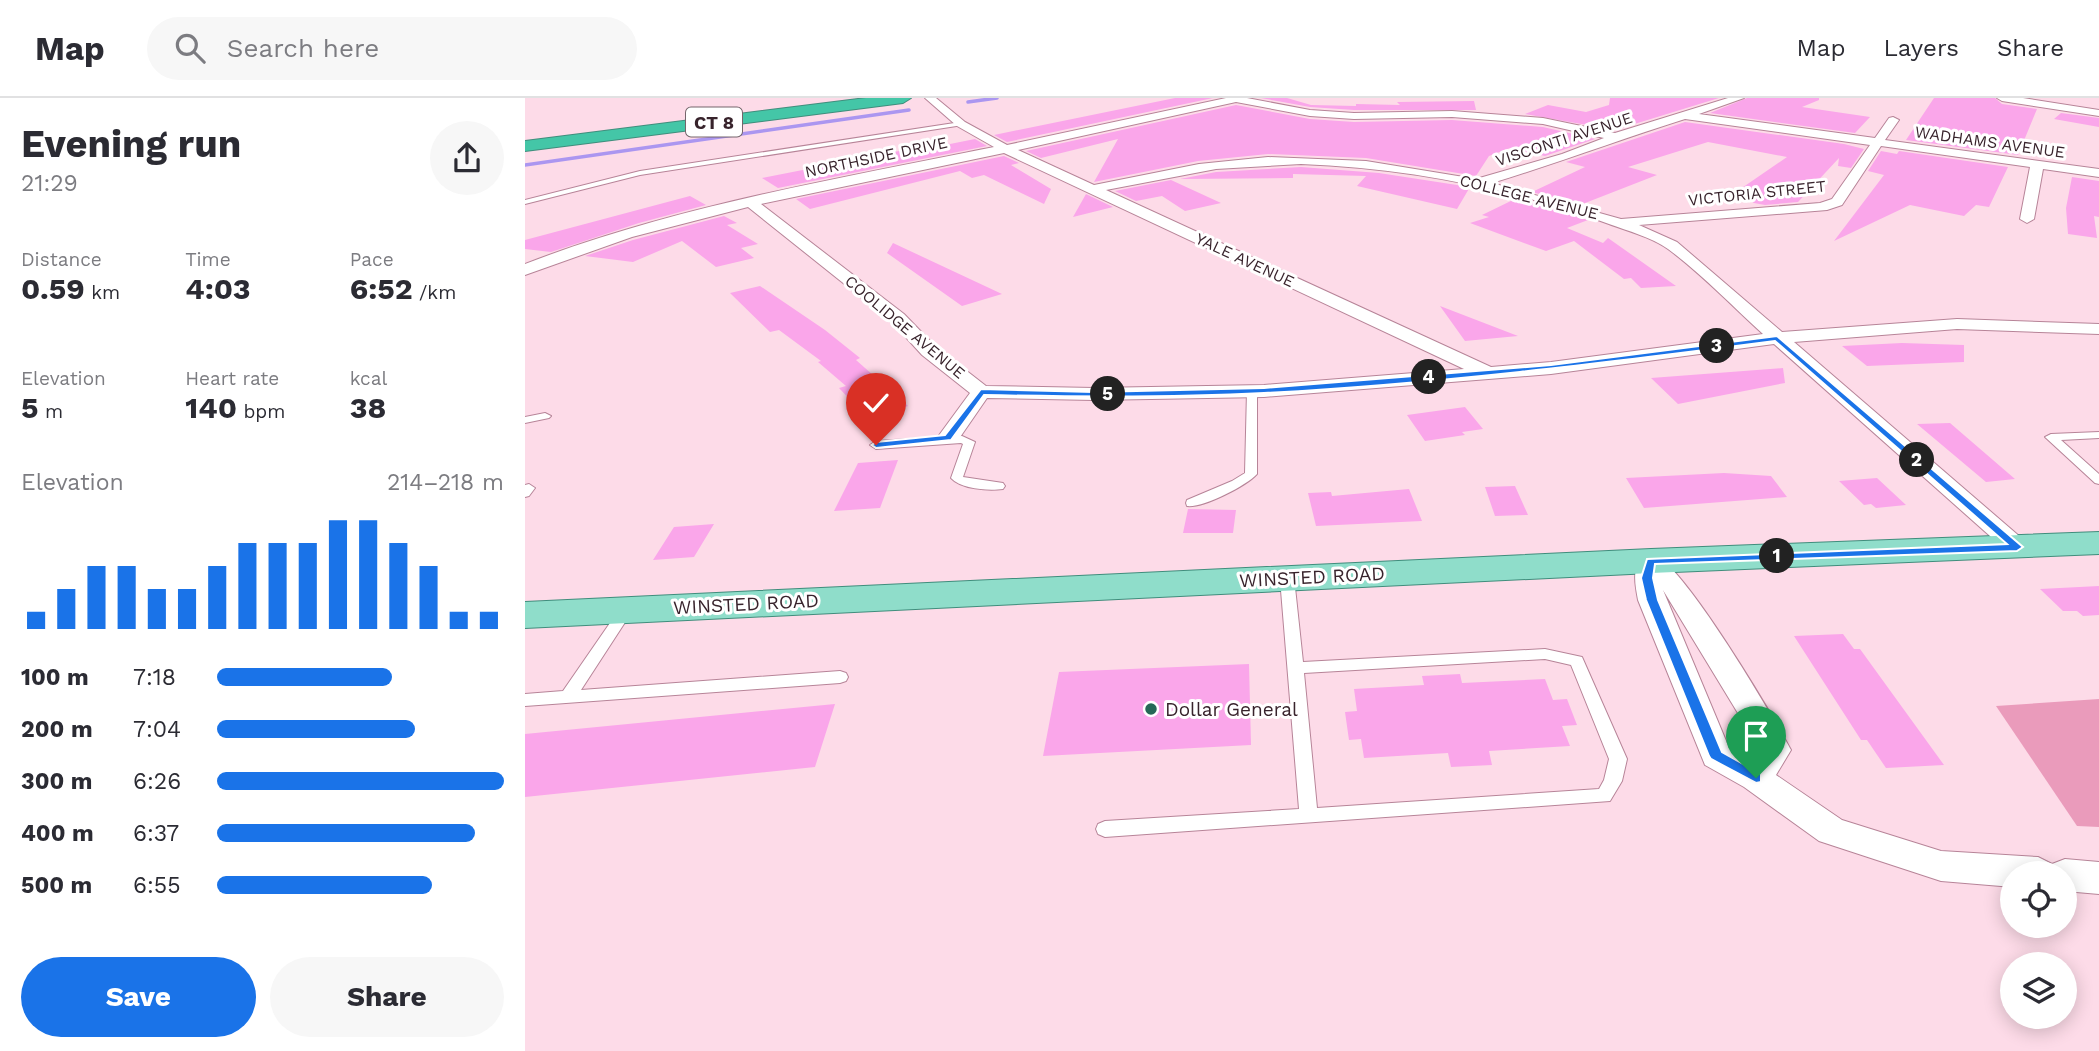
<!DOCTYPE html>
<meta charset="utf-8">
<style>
body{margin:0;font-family:"Work Sans",sans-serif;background:#f7f7f7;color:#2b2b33;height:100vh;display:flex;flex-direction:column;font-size:26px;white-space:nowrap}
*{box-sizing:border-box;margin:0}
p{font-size:23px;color:#7c7c81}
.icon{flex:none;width:38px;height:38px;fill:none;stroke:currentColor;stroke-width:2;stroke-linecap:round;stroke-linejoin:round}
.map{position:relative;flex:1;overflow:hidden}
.drawer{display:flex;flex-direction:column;background:#fff;width:525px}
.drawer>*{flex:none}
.controls{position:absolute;left:1475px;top:763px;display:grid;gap:14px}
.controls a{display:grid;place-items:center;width:77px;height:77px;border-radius:50%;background:#fff;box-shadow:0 4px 18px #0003;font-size:35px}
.pin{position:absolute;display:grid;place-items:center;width:60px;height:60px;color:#fff;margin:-72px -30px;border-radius:50% 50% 50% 0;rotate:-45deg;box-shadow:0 0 7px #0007}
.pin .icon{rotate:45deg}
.km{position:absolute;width:35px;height:35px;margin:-18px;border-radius:50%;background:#222;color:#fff;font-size:19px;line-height:35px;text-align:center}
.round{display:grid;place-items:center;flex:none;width:74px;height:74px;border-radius:37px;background:#f7f7f7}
.overview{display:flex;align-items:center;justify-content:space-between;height:119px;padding:0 21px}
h1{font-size:38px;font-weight:700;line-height:52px}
.figures{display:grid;grid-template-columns:repeat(3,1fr);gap:10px;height:119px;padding:7px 21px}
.figures div{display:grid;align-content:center}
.figures b{font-size:30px;font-weight:700}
.figures small{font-size:19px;font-weight:400}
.figures p{font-size:19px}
.chart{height:196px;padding:14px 21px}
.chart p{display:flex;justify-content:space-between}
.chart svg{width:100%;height:126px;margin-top:7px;stroke:#1a73e8;stroke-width:6}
.action{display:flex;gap:14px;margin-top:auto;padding:14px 21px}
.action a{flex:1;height:80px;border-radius:42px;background:#1a73e8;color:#fff;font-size:28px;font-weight:700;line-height:80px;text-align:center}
.action a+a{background:#f7f7f7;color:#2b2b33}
ul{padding:0 21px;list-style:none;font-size:23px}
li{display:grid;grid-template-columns:112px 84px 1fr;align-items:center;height:52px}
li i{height:18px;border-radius:9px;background:#1a73e8}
header{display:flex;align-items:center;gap:42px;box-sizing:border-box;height:98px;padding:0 35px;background:#fff;border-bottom:2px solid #e1e1e2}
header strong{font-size:33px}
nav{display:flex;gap:38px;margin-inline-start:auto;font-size:24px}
.search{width:490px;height:63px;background:#f7f7f7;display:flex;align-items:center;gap:18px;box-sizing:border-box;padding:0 24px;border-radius:38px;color:#7c7c81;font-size:26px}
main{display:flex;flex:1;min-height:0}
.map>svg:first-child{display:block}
</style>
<header>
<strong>Map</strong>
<div class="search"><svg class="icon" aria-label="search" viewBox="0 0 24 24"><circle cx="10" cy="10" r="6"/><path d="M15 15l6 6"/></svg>Search here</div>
<nav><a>Map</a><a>Layers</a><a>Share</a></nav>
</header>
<main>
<section class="drawer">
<div class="overview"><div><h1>Evening run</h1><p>21:29</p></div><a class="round"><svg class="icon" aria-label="share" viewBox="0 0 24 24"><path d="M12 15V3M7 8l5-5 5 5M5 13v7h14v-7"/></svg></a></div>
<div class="figures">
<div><p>Distance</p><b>0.59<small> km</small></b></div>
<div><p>Time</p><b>4:03</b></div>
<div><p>Pace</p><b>6:52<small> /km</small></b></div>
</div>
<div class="figures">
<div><p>Elevation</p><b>5<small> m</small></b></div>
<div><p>Heart rate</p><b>140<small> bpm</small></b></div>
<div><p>kcal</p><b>38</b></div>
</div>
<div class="chart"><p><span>Elevation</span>214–218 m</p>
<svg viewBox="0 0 160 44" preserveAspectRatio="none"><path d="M5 44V38M15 44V30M25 44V22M35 44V22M45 44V30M55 44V30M65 44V22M75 44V14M85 44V14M95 44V14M105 44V6M115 44V6M125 44V14M135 44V22M145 44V38M155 44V38"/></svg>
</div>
<ul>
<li><b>100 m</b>7:18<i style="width:61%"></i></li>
<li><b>200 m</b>7:04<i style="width:69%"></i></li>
<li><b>300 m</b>6:26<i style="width:100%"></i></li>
<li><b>400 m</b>6:37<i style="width:90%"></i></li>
<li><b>500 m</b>6:55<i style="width:75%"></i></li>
</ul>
<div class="action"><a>Save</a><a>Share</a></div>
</section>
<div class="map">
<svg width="1574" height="953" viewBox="0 0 1574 953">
<rect width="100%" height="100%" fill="#fddbe8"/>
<path fill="#ea9bbb" d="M1574,601V729L1552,728L1471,608Z"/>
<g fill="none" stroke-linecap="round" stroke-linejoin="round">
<path stroke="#ab96f0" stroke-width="3.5" d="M443,4L472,0
M0,67L384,12"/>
</g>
<path fill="#faa6ea" d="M650,0H688L482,44L469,37Z
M736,0H762L786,7L831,8V6L875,7L872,4L949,3L951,12H829L785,9Z
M1085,0H1194L1090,32L1000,16L1023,7L1061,14L1084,7Z
M1222,0H1294V2L1277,9L1345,19L1330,35L1185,15Z
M1409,0H1470L1477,6L1512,11L1493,57L1381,42Z
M711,7L785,21L829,24L927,22L1018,29L1070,41L1020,58L985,50L964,58L951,78L841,60L743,56L673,63L569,84L593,41L516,60L501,53Z
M1536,15L1574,20V29L1529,21Z
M1160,24L1319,46L1339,51L1326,70L1313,68L1314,60L1273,104L1240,107L1229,105L1211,94L1262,59L1183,44L1103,69L1132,77L1055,107L1007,94L1060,69L1041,64Z
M450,41L462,48L253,90L237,80L420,44L425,46Z
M1356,53L1372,56L1374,53L1483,69L1464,109L1451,107L1439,118L1385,107L1309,143L1359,77L1343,73Z
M479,58L494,65L486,67L526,91L519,106L459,77L447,80L435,73L285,111L271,101Z
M776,69L854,75L945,89L932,111L832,88L841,78L768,76V80L655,81L691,74Z
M1547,79L1574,83V119L1569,118L1572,140L1543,136L1541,110Z
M646,82L696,105L660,113L637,98L611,103L590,93Z
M561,96L588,109L548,119Z
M165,98L181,107L114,125L26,154L0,151V142Z
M992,100L1063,122L1042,130L1078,145L1083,140L1151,188L1116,190L1106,180L1099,181L1049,143L1021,153L945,125L964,119L957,117Z
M199,118L212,125L202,127L233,146L216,150L229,160L191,169L157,143L108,164L60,158L108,142Z
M368,145L477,196L437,208L362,155Z
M235,188L300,232L335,260L331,262L383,308L343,321L314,290L321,288L293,264L296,263L254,232L245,234L205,195Z
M915,208L993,238L940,243Z
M1377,245L1439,247V264L1342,268L1317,248Z
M1258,270L1260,285L1153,306L1126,280Z
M940,309L958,331L937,334L940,337L900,343L882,317Z
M1425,325L1490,381L1461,384L1392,326Z
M373,362L355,410L309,413L333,365Z
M1199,375L1246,378L1262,399L1119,410L1101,380Z
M1352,380L1381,407L1351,410L1346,406L1339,407L1314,383Z
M990,388L1003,417L970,418L960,389Z
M884,391L897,423L791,428L783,395L806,394L807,398Z
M663,411L711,412L708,435H658Z
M189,426L169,459L128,462L149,429Z
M1574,488V517L1558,518L1552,513H1538L1515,491Z
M1318,536L1329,551H1335L1419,667L1361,670L1342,642H1336L1269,538Z
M724,566L726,647L518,658L534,574Z
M935,576L937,585L1020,581L1028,602L1042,601L1052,627L1037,628L1045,648L964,653L967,667L926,669L923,655L839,660L836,641L824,642L820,614L832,613L829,591L899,587L897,578Z
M310,606L290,669L0,699V636Z"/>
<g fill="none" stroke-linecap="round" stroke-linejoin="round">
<defs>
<path id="lane" d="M436,24L438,27L115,77L0,106V102L115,73Z
M727,290L732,293V376C721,388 678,410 662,408L661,405L662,402L707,383L720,375L722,293Z
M20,315L26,318L24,320L0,325V319Z
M1574,334V340L1536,342L1574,376V386L1570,385L1520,339L1526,336Z
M437,338L450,344L438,379L478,385L480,388L478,391C463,393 436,391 426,380L438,346L436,345L351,351L345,347L351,343Z
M4,386L10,390L4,398L0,399V387Z
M762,476L769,480L778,564L1020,551L1057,559L1102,661L1097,683L1085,703L580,739L573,736L571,731L573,726L580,723L774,711L755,480ZM1020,561L1046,567L1084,661L1079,682L1074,691L792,710L779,575Z
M101,507L108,512L56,592L315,573L321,575L323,579L321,583L315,585L0,608V596L38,593L96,509Z"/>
<path id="street" d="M400,0H411L440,24L482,47L701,0H722L785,12L829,15L927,13L1018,20L1090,35L1203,0H1219L1174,16L1350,40L1364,20L1368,19L1374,22L1360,42L1574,71V79L1518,71L1509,121L1502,125L1495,121L1505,69L1356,48L1317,107L1302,112L1114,127L1152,144L1257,234L1432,221L1574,226V236L1432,231L1269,244L1501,444L1505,449L1501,454L1492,457L1483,454L1249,246L1026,276L739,299L569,302L462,300L431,345H415L412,340L445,295L397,257L367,224L223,109L107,139L0,177V166C150,108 311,81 469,49L432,28ZM711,4L785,18L829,21L927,19L1018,26L1079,40L1037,56L951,81L841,63L743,59L674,66L569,87L493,52ZM1160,21L1345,47L1307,101L1295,105L1096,121L967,85C1033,65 1096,41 1160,21ZM479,55L939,271L739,287L569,290L461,288L411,249L379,216L236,106ZM776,66C880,70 986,90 1084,126C1103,133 1126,139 1143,151C1176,175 1208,209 1238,236L1026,264L966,269L581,92L691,71Z
M1472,0H1498L1574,12V18L1477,3Z
M1126,455C1157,463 1247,617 1266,652L1251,677L1317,722L1416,753L1513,759L1527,766L1540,761L1574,764V796L1540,793V775H1488V789L1416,783L1294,743L1219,689L1180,667L1113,502C1110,486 1107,472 1117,457ZM1138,492L1225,635L1233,651L1226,662L1204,650Z"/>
<path id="primary" d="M1574,434V456L1126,475L0,530V504L1126,451Z"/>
<path id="highway" d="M341,0H386L378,5L0,53V43Z"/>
</defs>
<use href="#lane" stroke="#b78498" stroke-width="2"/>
<use href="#street" stroke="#b78498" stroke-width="2"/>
<use href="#primary" stroke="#408d7c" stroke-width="2"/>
<use href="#highway" stroke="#408d7c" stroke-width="2"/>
<use href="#lane" fill="#fff" fill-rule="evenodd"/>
<use href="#street" fill="#fff" fill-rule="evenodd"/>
<use href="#primary" fill="#8fddca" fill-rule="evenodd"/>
<use href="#highway" fill="#44c6a7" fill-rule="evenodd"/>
</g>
<path fill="#1a73e8" stroke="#fff" stroke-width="2" d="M1252,238L1498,449L1492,453L1130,466L1128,480L1133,502L1197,654L1236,676V684L1231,685L1186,661L1184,658L1121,502L1116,480L1122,461L1482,446L1250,243C1080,265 910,286 739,295C646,300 552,299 459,297L426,342L351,350L347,347L351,344L420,337L456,291L569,294L739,290L1026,267Z"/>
<circle fill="#266757" stroke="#fff" stroke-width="2.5" cx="626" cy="611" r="7"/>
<g text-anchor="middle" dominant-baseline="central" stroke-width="6" stroke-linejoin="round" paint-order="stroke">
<g font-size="16" fill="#38232c" stroke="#fff">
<text transform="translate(1039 41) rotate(-18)">VISCONTI AVENUE</text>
<text transform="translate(1465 44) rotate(8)">WADHAMS AVENUE</text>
<text transform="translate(351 59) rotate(-12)">NORTHSIDE DRIVE</text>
<text transform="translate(1232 95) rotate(-6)">VICTORIA STREET</text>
<text transform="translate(1004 99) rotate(14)">COLLEGE AVENUE</text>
<text transform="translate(720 162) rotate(25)">YALE AVENUE</text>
<text transform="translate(380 229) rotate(40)">COOLIDGE AVENUE</text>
</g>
<rect fill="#fff" stroke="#74656b" stroke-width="2" x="161" y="9.5" width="56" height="29" rx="5"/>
<g font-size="18" font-weight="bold" fill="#38232c">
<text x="189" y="24">CT 8</text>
</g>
<g font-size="19" fill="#38232c" stroke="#fff">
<text transform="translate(787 479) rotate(-3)">WINSTED ROAD</text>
<text transform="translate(221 506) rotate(-3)">WINSTED ROAD</text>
</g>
<g font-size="19" fill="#38232c" stroke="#fff" text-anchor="start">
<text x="640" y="611">Dollar General</text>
</g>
</g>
</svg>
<div class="controls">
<a><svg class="icon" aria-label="locate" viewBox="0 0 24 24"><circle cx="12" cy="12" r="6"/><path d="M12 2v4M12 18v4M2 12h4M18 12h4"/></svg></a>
<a><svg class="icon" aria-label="layers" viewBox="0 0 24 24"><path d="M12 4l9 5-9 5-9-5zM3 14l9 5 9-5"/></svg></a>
</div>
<div class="pin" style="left:1231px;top:680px;background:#1e9e55"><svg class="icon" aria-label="arrive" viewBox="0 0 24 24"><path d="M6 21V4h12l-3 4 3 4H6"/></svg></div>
<div class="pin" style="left:351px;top:347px;background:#d93025"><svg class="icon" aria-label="check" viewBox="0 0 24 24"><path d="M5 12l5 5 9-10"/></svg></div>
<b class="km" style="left:1252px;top:458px">1</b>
<b class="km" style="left:1392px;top:362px">2</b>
<b class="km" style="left:1192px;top:248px">3</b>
<b class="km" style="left:904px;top:279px">4</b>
<b class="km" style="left:583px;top:296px">5</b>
</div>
</main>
